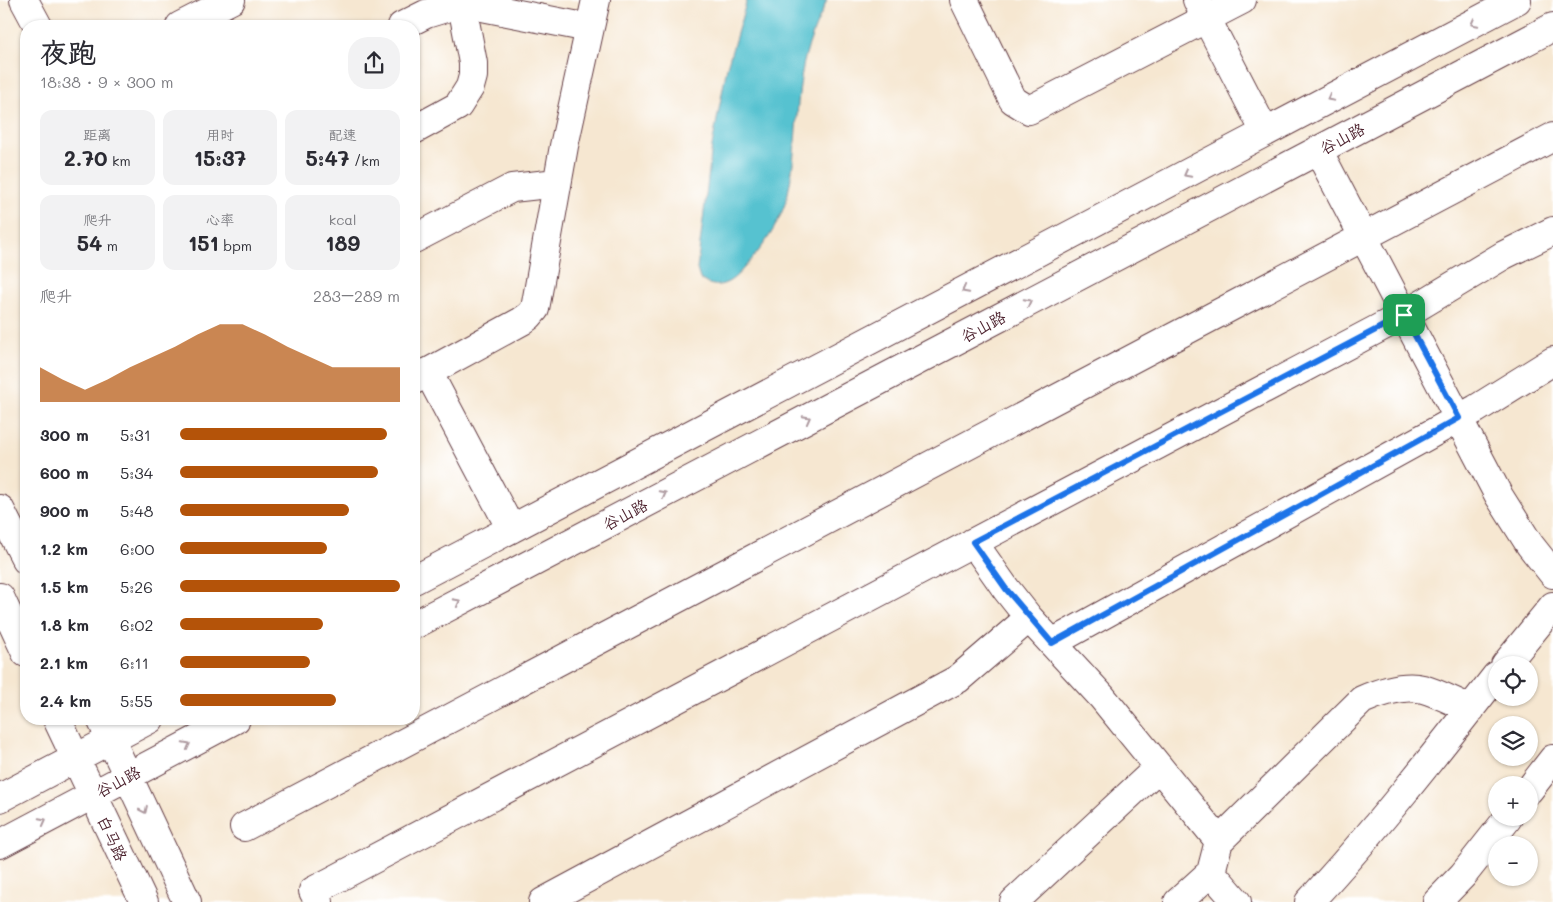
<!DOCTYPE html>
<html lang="zh">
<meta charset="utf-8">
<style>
body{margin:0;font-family:Mali,"LXGW WenKai TC",sans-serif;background:#f2f2f3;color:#2b2b33;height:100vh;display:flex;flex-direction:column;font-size:19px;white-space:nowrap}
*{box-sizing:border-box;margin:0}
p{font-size:16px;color:#7c7c81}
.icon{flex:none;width:28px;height:28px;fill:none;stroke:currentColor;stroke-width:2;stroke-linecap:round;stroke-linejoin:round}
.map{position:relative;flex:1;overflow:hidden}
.sheet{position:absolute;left:20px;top:20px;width:400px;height:705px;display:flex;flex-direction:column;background:#fff;border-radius:20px;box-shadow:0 1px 4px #0004}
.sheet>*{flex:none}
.controls{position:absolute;left:1488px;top:656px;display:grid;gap:10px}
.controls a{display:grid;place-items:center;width:50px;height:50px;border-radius:50%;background:#fff;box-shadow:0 1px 4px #0004;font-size:25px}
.pin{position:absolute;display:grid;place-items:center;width:42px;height:42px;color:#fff;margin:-21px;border-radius:10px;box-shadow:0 2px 8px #0006}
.round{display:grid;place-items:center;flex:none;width:52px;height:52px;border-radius:20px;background:#f2f2f3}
.summary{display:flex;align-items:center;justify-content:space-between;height:85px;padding:0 20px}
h1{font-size:28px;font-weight:800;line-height:38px}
.metrics{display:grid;grid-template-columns:repeat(3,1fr);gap:8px;height:85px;padding:5px 20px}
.metrics div{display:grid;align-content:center;border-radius:12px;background:#f2f2f3;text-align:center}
.metrics b{font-size:21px;font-weight:800}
.metrics small{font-size:14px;font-weight:400}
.metrics p{font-size:14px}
.chart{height:140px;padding:10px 20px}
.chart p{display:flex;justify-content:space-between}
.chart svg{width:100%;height:90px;margin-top:5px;fill:#b45309;opacity:.7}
ul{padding:0 20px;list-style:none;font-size:16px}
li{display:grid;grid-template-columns:80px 60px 1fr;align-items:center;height:38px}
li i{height:12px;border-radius:6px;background:#b45309}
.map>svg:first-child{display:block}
</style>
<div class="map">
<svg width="1553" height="902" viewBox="0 0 1553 902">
<rect width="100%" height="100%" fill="#fff"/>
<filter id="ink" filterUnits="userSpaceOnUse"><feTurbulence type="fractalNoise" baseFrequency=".02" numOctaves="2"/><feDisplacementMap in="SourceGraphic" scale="10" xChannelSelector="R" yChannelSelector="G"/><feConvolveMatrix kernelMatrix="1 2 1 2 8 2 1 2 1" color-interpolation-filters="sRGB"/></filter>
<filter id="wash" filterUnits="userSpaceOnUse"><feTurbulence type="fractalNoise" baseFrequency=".0096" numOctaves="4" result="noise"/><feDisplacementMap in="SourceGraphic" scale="20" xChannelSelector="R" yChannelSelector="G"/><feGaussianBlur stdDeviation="1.12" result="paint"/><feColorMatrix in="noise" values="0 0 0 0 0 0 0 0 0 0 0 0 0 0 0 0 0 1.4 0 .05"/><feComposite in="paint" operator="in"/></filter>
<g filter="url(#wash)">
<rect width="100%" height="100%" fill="#f6e7d1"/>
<path fill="#56c2d0" stroke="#50707e" d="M747,0H827C817,23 806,47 802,72C795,112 797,153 788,193C781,223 763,248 742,270C730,284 716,291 700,279L697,269L712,146L727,67Z"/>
</g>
<g filter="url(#ink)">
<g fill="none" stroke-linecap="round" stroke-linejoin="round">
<defs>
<path id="minor" d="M24,0L38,26
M964,0L1013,100L1029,110L1242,0
M1197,0L1265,132
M180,26L231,0
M402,26L426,14L462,3L589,28
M414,130L458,106L470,87L473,76V63L461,0
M1318,150L1499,496L1530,545L1553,574
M414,239L512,188L557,183
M428,372L511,529
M414,380L522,321L529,316L535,309L564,146L596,0
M0,509L26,560
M973,542L1006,589L1029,618L1102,697L1219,841L1211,872L1237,902
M414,580L1517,0
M0,597L26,653
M414,625L1553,27
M1052,643L1476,409L1553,361
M1505,665L1553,606
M57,719L144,902
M101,719L187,902
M1529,790L1553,759
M0,798L150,719
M244,827L1553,137
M1219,841L1362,700C1380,692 1403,684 1423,689C1438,693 1456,703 1471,709
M0,844L236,719
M319,902L313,891L1404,315L1504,255L1553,231
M543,902L958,679L1029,618
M1014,902L1159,767
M1178,902L1211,872
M1309,902C1376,830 1436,753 1496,676
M1437,902L1463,875L1508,818"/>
</defs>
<use href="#minor" stroke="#643d44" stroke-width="30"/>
<use href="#minor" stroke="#fff" stroke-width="28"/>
</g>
<defs><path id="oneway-chevron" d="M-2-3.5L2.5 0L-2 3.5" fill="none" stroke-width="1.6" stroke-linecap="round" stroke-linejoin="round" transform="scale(1.25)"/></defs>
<g stroke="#ae9aa0">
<use href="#oneway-chevron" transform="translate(1474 23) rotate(152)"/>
<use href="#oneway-chevron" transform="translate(1330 98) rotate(152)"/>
<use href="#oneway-chevron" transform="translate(1187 174) rotate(152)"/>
<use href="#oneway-chevron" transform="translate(965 290) rotate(152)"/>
<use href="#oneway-chevron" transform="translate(1028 302) rotate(-28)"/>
<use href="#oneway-chevron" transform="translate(807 419) rotate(-28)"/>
<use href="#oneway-chevron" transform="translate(663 494) rotate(-28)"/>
<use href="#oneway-chevron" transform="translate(457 602) rotate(-28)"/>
<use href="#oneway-chevron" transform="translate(187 745) rotate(-28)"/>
<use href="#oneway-chevron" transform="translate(144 810) rotate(65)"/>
<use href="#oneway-chevron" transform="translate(43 821) rotate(-28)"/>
</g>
</g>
<g fill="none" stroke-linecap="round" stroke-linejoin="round" filter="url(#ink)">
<defs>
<path id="route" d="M1404,315L1459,418L1052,643L1006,589L973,542Z"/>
</defs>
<use href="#route" stroke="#fff" stroke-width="10"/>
<use href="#route" stroke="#1a73e8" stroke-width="6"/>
</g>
<g text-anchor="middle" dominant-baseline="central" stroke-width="5" stroke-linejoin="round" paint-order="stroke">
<g font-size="16" fill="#4a1f2b" stroke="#fff">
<text transform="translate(1342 138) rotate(-28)">谷山路</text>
<text transform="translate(983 326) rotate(-28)">谷山路</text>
<text transform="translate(625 514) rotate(-28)">谷山路</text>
<text transform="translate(118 781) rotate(-28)">谷山路</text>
<text transform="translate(113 838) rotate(65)">白马路</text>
</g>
</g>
</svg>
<div class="controls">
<a><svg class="icon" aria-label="locate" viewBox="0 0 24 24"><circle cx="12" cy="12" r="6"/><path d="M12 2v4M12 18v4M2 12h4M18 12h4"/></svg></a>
<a><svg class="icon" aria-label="layers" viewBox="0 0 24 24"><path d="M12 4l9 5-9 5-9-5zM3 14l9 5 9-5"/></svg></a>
<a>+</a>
<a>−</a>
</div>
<div class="pin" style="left:1404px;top:315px;background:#1e9e55"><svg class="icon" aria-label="arrive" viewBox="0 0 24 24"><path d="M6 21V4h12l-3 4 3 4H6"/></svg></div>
<section class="sheet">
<div class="summary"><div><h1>夜跑</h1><p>18:38 · 9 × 300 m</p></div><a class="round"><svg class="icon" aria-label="share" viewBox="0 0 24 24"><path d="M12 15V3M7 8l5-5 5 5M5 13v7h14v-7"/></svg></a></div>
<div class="metrics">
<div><p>距离</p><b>2.70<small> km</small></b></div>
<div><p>用时</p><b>15:37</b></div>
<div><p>配速</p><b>5:47<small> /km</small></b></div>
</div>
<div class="metrics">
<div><p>爬升</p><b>54<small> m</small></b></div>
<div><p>心率</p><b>151<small> bpm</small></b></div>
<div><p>kcal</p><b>189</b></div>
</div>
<div class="chart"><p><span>爬升</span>283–289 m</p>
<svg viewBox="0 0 160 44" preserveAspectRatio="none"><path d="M0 44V27L10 33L20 38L30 33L40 27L50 22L60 17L70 11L80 6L90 6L100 11L110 17L120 22L130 27L140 27L150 27L160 27V44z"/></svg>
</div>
<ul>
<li><b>300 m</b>5:31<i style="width:94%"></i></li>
<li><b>600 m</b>5:34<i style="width:90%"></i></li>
<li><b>900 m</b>5:48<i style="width:77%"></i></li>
<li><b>1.2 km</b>6:00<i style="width:67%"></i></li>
<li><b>1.5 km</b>5:26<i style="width:100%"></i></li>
<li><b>1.8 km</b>6:02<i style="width:65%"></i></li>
<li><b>2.1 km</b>6:11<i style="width:59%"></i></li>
<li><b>2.4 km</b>5:55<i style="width:71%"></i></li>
</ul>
</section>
</div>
